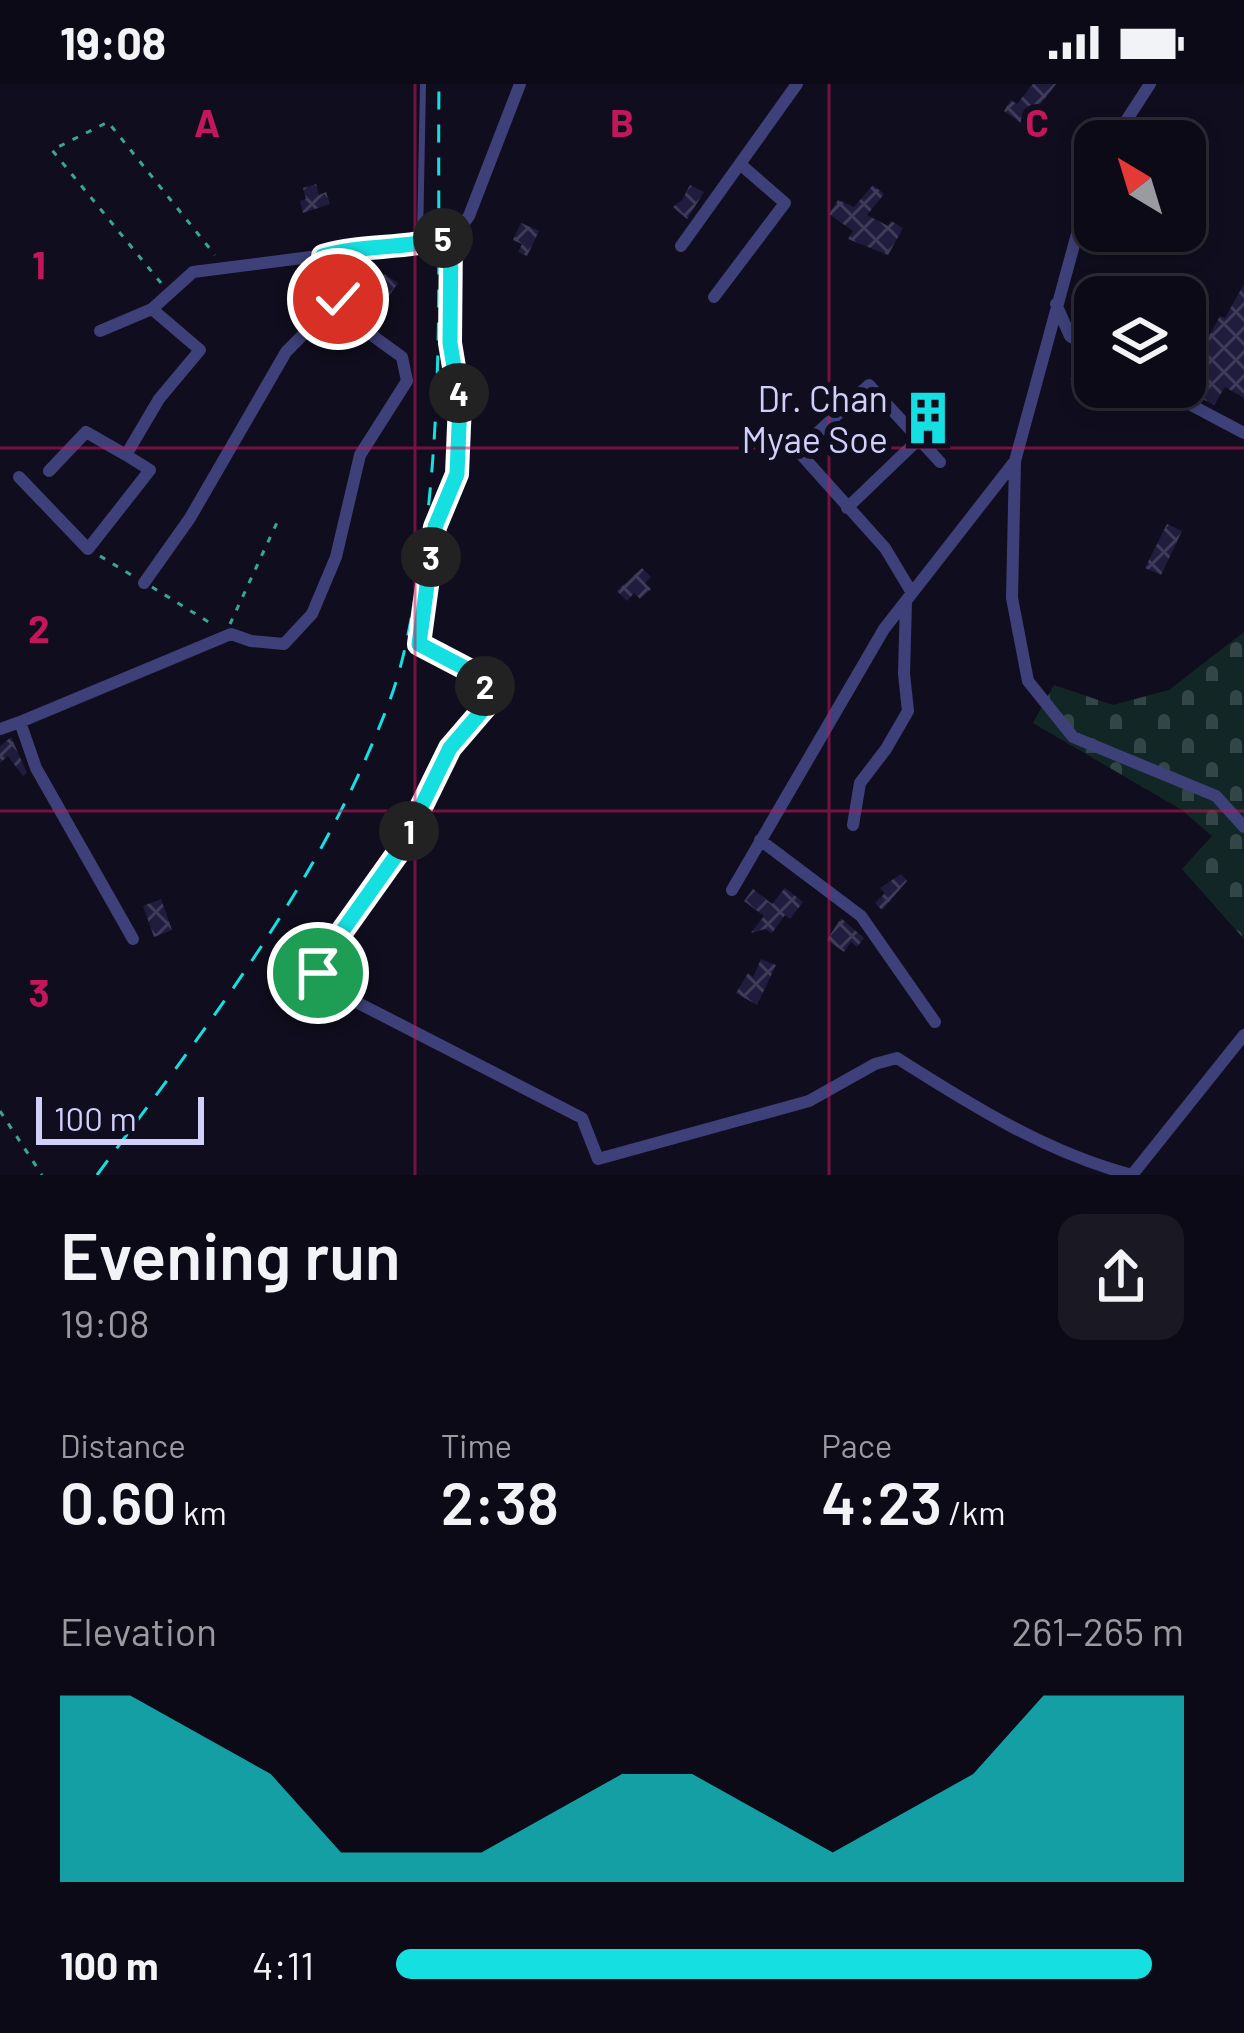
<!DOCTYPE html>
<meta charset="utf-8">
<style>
body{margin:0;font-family:Barlow,sans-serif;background:#1a1823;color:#f1f3f6;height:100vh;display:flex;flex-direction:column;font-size:45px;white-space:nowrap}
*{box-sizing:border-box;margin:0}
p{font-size:39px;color:#9a9aa1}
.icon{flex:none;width:66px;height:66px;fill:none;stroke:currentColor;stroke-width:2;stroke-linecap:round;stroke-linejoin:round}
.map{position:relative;height:1091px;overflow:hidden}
.details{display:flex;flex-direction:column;background:#0c0a16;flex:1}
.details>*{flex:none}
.needle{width:78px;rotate:322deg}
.fabs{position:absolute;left:1074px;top:36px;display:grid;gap:24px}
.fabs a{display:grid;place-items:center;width:132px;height:132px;border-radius:24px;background:#0c0a16;box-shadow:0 6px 18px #0003,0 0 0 3px #2c2b35;font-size:60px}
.scale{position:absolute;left:36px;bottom:30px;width:168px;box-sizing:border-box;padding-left:12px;border:6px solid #d1d0fa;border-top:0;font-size:33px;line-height:42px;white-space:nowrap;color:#d1d0fa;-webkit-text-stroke:9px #100e1e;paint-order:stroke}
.pin{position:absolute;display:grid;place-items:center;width:102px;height:102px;color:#fff;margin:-51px;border:6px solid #fff;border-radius:50%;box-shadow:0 3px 12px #0007}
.km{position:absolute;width:60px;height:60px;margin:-30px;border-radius:50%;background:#222;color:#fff;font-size:33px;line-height:60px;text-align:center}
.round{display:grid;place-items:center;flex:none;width:126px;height:126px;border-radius:24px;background:#1a1823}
.head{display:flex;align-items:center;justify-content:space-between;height:204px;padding:0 60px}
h1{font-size:66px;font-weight:600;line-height:90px}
.figures{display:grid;grid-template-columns:repeat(3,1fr);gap:18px;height:204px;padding:12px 60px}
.figures div{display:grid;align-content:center}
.figures b{font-size:60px;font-weight:600}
.figures small{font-size:33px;font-weight:400}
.figures p{font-size:33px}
.chart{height:336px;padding:24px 60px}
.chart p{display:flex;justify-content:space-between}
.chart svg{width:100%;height:216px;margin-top:12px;fill:#16dfe1;opacity:.7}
ul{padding:0 60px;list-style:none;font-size:39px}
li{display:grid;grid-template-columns:192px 144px 1fr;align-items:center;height:90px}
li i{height:30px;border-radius:15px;background:#16dfe1}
.status{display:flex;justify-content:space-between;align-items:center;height:84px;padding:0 60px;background:#0c0a16;direction:ltr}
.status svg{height:33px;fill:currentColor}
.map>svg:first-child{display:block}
</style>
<div class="status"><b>19:08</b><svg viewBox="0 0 49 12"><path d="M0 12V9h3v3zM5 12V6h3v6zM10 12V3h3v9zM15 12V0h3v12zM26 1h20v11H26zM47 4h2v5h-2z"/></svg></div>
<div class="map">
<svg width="1244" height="1091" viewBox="0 0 1244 1091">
<defs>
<pattern id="cemetery-stones" width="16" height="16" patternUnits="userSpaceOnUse" patternTransform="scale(3)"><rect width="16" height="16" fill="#122725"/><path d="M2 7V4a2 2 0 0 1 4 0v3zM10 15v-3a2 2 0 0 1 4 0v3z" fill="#334546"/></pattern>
<pattern id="building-cross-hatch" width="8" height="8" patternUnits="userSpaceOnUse" patternTransform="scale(3)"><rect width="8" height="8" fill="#201c3d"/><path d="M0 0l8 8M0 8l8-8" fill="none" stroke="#3f3c5a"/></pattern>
</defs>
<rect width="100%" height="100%" fill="#100e1e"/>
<path fill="url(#cemetery-stones)" d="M1244,548V855L1182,785L1212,752L1182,726L1033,639L1054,601L1113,621L1169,606Z"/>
<path fill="url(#building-cross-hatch)" d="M1033,0H1056L1024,41L1004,27L1011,16L1017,20Z
M316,100L319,111L326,108L330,120L303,129L300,117L306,115L303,104Z
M690,101L704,108L687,135L673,123L682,116Z
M873,101L884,110L867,131L888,142L891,137L903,144L888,171L848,155L853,147L829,130L838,116L854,123Z
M521,139L539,147L527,172L518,168L522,160L513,156Z
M384,190L398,199L381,223L368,214Z
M1244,200V314L1225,303L1214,321L1185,306V295L1220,232L1225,234Z
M1081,276L1095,284V303H1116L1107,317L1070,295Z
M1167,440L1182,447L1161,491L1145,484Z
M642,484L651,493L645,499L651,505L640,515L634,509L627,517L617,507Z
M11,653L27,689L23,692L8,672L0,679V662Z
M901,790L907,797L882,826L875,819L885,809L880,804Z
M785,804L803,818L790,835L785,831L772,849L765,845L751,849L764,832L744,817L753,805L772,820Z
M161,815L172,846L154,853L143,822Z
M841,834L864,854L857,863L851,858L844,868L827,856Z
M761,875L776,881L757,921L736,909L748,889L753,893Z"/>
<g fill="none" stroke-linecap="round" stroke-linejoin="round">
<path stroke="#39a695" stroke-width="3" stroke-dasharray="6 9" stroke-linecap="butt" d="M161,199L52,66L108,38L215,171
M100,472L133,492
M152,503L215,542
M230,540L280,432
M0,1027L42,1091"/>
<path stroke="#3e4179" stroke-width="6" d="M420,155L423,0"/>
<path stroke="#3e4179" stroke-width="12" d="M1113,57L1150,0
M451,150L450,259L461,319L457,390L435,443L419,560L484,594L487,621L450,664L400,766L328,867L318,889L331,905L582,1034L598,1075L809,1017L875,980L897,974C971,1021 1047,1069 1132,1091L1244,951
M681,162L797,0
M714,213L785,119L740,80
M1056,220L1070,252L1095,267
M100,247L152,225L193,188L420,159L459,146L469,132L520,0
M1157,303L1244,349
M1015,378L1012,514L1028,597L1073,653L1216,712L1244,743
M49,387L86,348L126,371
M19,393L88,465L150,386L126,371L159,315L200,266L152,225
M847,424L919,355
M144,499L190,434L286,268L338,215
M912,509L885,464L798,367L869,301L940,378
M20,638L231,550L251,557L284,560L312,530L336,473L360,371L407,297L402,273C365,246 325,222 323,172
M0,645L20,638L36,684L133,855
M853,741L860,699L886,665L908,627L904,590L906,517
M760,756L861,832L935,938
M732,806L884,545L1015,377L1095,84"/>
<path stroke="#16dfe1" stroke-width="3" stroke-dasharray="18 15" stroke-linecap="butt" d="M97,1091C211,936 323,796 391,613C404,577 411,536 418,498C446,335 437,166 439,0"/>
</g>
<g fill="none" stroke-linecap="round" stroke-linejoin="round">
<defs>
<path id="route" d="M318,889L328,867L400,766L450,664L487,621L484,594L419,560L435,443L457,390L460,319L450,259L451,150C411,167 365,159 323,172L324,198L338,215"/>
</defs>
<use href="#route" stroke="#fff" stroke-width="24"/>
<use href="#route" stroke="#16dfe1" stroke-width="15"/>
</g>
<path fill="none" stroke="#c2185b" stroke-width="3" stroke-opacity="0.55" d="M415,0V1091M829,0V1091M0,364H1244M0,727H1244"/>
<defs>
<symbol id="building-bare" viewBox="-9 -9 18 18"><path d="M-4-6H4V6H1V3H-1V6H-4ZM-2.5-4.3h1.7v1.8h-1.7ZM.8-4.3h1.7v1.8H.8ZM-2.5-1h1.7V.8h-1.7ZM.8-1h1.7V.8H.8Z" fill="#16dfe1" stroke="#100e1e" stroke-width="2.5" paint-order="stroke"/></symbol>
</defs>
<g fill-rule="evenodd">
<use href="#building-bare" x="890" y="296" width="76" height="76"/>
</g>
<g text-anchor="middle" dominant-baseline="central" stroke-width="12" stroke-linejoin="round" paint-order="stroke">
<g font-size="36" fill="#d1d0fa" stroke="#100e1e" text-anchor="end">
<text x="888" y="313">Dr. Chan<tspan x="888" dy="41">Myae Soe</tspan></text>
</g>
</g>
<g font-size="39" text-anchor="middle" font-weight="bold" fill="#c2185b" stroke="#100e1e" stroke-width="12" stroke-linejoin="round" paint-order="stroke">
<text x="207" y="53">A</text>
<text x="622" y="53">B</text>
<text x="1037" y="53">C</text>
<text x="39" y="195">1</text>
<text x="39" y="559">2</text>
<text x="39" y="923">3</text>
</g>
</svg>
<div class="fabs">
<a><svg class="needle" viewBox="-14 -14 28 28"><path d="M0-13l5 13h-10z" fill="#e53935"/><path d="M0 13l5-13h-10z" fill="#9a9aa1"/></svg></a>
<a><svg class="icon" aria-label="layers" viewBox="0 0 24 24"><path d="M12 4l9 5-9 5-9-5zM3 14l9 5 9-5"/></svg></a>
</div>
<div class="scale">100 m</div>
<div class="pin" style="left:318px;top:889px;background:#1e9e55"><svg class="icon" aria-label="arrive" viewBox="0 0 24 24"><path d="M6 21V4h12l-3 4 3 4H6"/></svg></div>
<div class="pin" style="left:338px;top:215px;background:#d93025"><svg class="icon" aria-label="check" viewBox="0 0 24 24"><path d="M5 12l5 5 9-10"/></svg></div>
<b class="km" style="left:409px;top:747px">1</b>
<b class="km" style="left:485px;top:602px">2</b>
<b class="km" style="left:431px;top:473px">3</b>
<b class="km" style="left:459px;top:309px">4</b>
<b class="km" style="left:443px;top:154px">5</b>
</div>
<section class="details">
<div class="head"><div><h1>Evening run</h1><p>19:08</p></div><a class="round"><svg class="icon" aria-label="share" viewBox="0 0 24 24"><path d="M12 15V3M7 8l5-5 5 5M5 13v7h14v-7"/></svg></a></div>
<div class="figures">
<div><p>Distance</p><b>0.60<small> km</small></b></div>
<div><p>Time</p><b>2:38</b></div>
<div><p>Pace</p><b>4:23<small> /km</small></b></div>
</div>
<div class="chart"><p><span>Elevation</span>261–265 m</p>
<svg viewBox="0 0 160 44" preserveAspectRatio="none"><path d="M0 44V6L10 6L20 14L30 22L40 38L50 38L60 38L70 30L80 22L90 22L100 30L110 38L120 30L130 22L140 6L150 6L160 6V44z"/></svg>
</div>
<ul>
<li><b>100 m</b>4:11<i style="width:96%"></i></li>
</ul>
</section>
